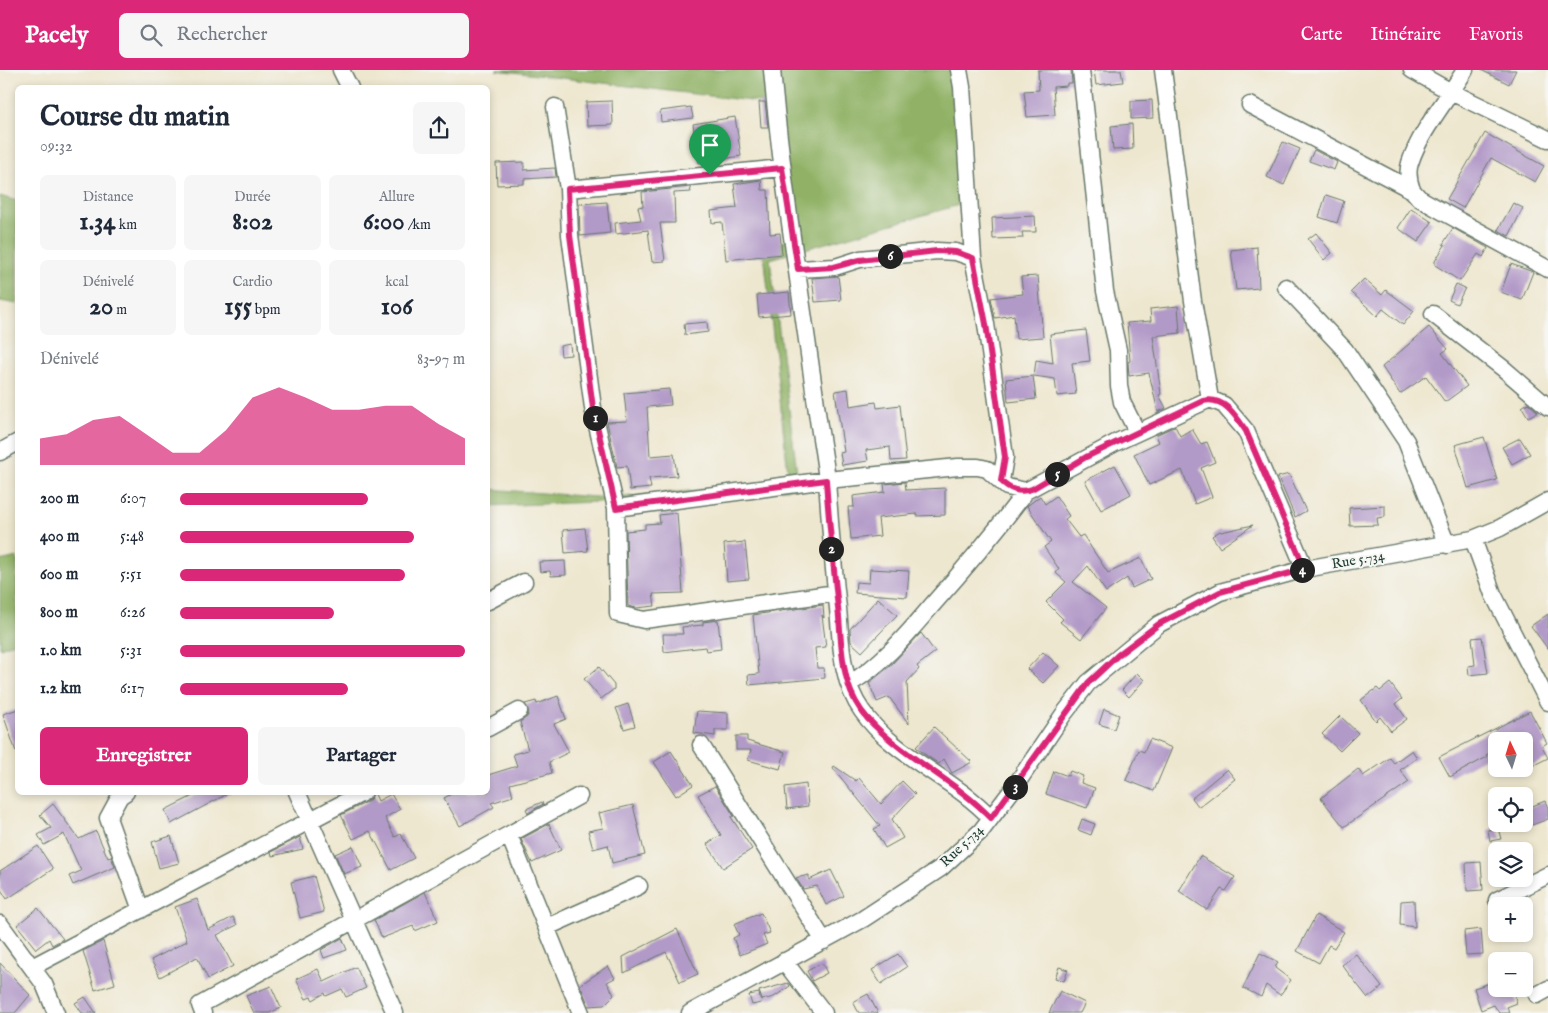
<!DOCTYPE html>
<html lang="fr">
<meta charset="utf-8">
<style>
body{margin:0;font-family:"IM FELL English",serif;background:#f6f6f7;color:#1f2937;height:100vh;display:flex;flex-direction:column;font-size:19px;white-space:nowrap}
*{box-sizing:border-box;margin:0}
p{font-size:16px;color:#747a83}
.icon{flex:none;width:28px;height:28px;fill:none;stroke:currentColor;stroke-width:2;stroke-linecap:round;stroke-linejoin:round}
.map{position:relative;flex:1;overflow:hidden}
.side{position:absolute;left:15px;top:15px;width:475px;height:710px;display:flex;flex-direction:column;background:#fff;border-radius:8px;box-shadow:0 2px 8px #0003}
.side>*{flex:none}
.needle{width:32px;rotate:356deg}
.fabs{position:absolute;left:1488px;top:662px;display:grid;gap:10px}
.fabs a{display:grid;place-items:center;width:45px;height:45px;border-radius:8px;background:#fff;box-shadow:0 2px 8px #0003;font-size:25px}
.pin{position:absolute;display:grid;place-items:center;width:42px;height:42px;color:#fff;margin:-51px -21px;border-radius:50% 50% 50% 0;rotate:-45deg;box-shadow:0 0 5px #0007}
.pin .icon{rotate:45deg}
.km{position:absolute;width:25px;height:25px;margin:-12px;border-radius:50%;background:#222;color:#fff;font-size:14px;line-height:25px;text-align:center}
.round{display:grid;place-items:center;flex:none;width:52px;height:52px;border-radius:8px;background:#f6f6f7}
.summary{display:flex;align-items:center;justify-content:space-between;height:85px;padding:0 25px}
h1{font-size:28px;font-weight:700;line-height:38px}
.figures{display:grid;grid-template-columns:repeat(3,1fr);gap:8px;height:85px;padding:5px 25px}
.figures div{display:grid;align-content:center;border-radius:8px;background:#f6f6f7;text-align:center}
.figures b{font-size:25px;font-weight:700}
.figures small{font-size:14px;font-weight:400}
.figures p{font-size:14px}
.chart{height:140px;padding:10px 25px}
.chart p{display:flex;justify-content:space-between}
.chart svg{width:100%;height:90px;margin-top:5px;fill:#db2777;opacity:.7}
.action{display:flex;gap:10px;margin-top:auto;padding:10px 25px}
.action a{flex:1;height:58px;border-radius:8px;background:#db2777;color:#fff;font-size:20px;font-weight:700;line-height:58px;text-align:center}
.action a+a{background:#f6f6f7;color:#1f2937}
ul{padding:0 25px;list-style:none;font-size:16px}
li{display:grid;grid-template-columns:80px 60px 1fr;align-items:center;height:38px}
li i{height:12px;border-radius:6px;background:#db2777}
header{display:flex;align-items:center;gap:30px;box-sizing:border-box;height:70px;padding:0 25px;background:#db2777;color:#fff}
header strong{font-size:24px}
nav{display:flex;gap:28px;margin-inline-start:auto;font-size:18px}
.search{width:350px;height:45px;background:#f6f6f7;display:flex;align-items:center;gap:12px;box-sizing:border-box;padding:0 18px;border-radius:8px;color:#747a83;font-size:19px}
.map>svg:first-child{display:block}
</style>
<header>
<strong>Pacely</strong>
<div class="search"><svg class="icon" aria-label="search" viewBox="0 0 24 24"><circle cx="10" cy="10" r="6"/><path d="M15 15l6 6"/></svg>Rechercher</div>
<nav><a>Carte</a><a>Itinéraire</a><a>Favoris</a></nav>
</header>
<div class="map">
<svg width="1548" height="943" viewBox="0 0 1548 943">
<rect width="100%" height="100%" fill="#f6f6f2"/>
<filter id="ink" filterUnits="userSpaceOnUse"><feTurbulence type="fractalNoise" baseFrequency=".02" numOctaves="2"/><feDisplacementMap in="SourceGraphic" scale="10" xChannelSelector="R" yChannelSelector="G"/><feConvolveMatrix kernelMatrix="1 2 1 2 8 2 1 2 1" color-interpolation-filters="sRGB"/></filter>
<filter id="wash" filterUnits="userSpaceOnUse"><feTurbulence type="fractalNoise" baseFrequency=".0096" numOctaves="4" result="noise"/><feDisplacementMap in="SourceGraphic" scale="20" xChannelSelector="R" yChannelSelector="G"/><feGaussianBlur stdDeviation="1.12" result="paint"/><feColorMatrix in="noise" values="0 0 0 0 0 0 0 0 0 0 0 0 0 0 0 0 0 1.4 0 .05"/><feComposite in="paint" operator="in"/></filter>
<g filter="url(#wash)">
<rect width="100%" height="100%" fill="#eee7cf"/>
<path fill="#91b266" stroke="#58784d" d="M496,0H952L962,35L966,133L770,189L799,418L599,432L488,436V419L609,428L789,412L764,184L800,160L768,33Z
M0,126L17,131V234L0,231Z
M17,487V572L0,578V491Z"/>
<g id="blocks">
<path fill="#b29ac8" d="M1038,0H1071L1072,13H1067V16L1053,17L1055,45L1027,47L1024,21L1039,20Z
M1094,0H1121L1123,12L1096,15Z
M1481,0H1516L1509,14Z
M1152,30L1153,48L1131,49V31Z
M612,31L613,55L587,56L586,32Z
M759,32H765L768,57H761Z
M691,37L693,48L661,52L660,41Z
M735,47L741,86L699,93L693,54Z
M1132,54L1133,79L1113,80L1111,56Z
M1485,63L1544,96L1535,112L1491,88L1463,138L1447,129Z
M1283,72L1300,79L1284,115L1267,107Z
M1314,80L1337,92L1334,100L1309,91Z
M524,92V100L555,98L556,107L524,109V114L497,115L496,93Z
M761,110L762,120H768L770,164L780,163L782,184L726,190L722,152L712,153L711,141L737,138L734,114Z
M690,117L691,122L674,123L675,153H660L665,191L652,192L648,160L616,164L615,153L641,150L638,137L643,136L642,122Z
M1326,125L1344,131L1337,153L1319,147Z
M607,132L610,163L580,166L579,134Z
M1513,133L1523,138L1509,166L1498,160Z
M1411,138L1432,152L1418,172L1398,158Z
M1035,146L1036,162H1022L1023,168L993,169L992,148Z
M1453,158L1488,178L1483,187L1478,184L1460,211L1435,195V191L1445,175L1443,174Z
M1316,163L1332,183L1324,190L1308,169Z
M1257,177L1259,218L1236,220L1231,180Z
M1511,194L1533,202L1522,230L1501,222Z
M838,206L841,230L815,232L812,208Z
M1038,206L1043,267L1016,269L1014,245L995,248L991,228L1023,224L1021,207Z
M1364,209L1382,225L1386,220L1414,241L1403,255L1383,239L1377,246L1351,222Z
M1456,214L1465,218L1457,234L1449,230Z
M789,222L791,244L759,247L757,225Z
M1178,236L1180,263L1153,266L1161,324L1159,325L1166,338L1158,342L1149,303L1129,306L1128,292L1130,291L1127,253L1151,251L1150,239Z
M707,252L708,262L685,265L684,254Z
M1429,257L1448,279L1442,283L1467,316L1445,332L1426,306L1400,324L1382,297Z
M1086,260L1090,291L1072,293L1076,324L1057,326L1055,309L1034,306L1036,290L1053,293L1050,264Z
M570,274L571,285L561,286L560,276Z
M1033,306L1036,329L1008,332L1006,309Z
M669,319L671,335L647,337L650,386L674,384L677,406L649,408L651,418L630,420L627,396L617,397L607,352L627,351L624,323Z
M848,319L850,336L876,332L877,338L900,335L906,390L891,391L890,377L866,380L868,391L842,395L840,383L844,382L835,321Z
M1528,333L1538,342L1528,347L1522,337Z
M1175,356L1180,366L1192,359L1201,374L1207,372L1215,392L1201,398L1212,427L1195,434L1182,400L1149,415L1134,384L1159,372L1156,365Z
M1484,367L1497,410L1468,418L1455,375Z
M1520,368L1530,384L1512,394L1502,377Z
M1115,395L1131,424L1101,440L1085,411Z
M1289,404L1306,441L1295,447L1278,407Z
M905,412L906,420L945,418V445L917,446V444L878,448L880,466L851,469L848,437H854L853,426L885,422L884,414Z
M1040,426L1045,434L1056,426L1069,446L1065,449L1079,467L1083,465L1108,503L1141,488L1151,509L1132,518L1127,508L1106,522L1088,496L1073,512L1106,538L1081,569L1060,552L1063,549L1046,532L1066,512L1056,503L1059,499L1044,477L1051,472L1027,436Z
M1385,436V447L1377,448L1378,455L1350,456L1349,438Z
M677,443L683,523L653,524L655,536L636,538L628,536L626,461L645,459V454L660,453L659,445Z
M1253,455L1220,478L1212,466L1220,461L1221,462Z
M585,458L588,481L565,483L563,460Z
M745,472L749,509L727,511L724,474Z
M565,491L566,505L551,506L550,501L540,502L539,492Z
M870,499L909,501L907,527L855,523L856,512L869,513Z
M878,528L897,545L862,582L851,572L850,559Z
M823,535L824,548L822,545L826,577L815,578L817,598H824L825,608L749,615L748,605L759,604L753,545Z
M1548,544V579L1531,556Z
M718,550L721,579L706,581L705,577L664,582L663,564H683L682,557L703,555V552Z
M921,563L935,582L917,596L919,599L907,612L909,654L889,627L877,632L869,613L890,596Z
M1482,567L1488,603L1469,605L1468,596L1475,595L1472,568Z
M1043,582L1059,596L1043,613L1027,599Z
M599,597L614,615V619L601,629L584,609Z
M1137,603L1144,610L1129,627L1122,620Z
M1390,613L1402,629L1396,634L1407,649L1391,661L1380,647L1376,651L1361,630L1377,618L1380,621Z
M558,626L566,649L554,654L569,682L549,692L552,703L510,714L513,726L491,733L494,737L460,756L444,728L455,722H488V705L517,696L513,684L528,680L520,652L527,647L529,642L525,634L536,631L537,634Z
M628,634L635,656L624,659L616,638Z
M18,639V682H16L3,644Z
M1104,639L1119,645L1114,659L1099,654Z
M697,641L728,643V660H715V666L694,663Z
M1530,641L1547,673L1542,676L1548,688L1524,700V671H1496V680L1486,685L1487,687L1450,707L1439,687Z
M1340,646L1358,663L1340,681L1322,664Z
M934,657L972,692L952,703L944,689L939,694L926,685L916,677Z
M736,666H747V671L785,682L780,699L748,690L751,680H736Z
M1150,669L1172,678L1154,721L1126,710L1139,680L1144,682Z
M1412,680L1417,688L1400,700L1409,712L1344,757L1321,728L1358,699L1363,706L1390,688L1394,693Z
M671,681L693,715L676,726L654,692Z
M834,696L856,711L859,708L881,734L902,711L915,724L892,749L903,768L885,778L874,759L880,756L833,698Z
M1227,699L1235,709L1199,737L1192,728Z
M1054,701L1068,706L1070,701L1083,706L1081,713L1095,718L1087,738L1046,724Z
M806,714L808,736L787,739L785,717Z
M715,716L734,746L731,747L752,779L723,798L707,774L721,765L698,725Z
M201,722H231L171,754L165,740Z
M374,722L378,731L391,724L400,739L385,748L395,767L401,764L414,788L391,800L370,761L353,769L341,745L369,731Z
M1545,731L1548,738V749L1532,755L1525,739Z
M542,732L543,734L528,743L526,739Z
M53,734L79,769L96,761L108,788L111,787L115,797L73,815L69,806L81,801L64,764L44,775L38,765L51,758L40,745Z
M633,735L645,785L612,793L608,775L593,779L588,761L603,758L599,743Z
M1082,749L1095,754L1091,765L1078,760Z
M549,754L561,780L532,793L521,769Z
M1498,758L1501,769L1490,771L1488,760Z
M171,766L179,793L159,798L152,772Z
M300,767L303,779L272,786L271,782Z
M38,776L53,799L7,829L0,818V801Z
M353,776L362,797L344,804L335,784Z
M1200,786L1235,807L1226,821L1221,819L1207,840L1179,821Z
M1481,792L1483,820L1467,821L1466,793Z
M831,800L844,826L826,835L817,816L803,819L796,808L809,805V810Z
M314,806L324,842L300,848L291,812Z
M425,822L438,851L415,861L413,856L382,868L374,850Z
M197,829L208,860L233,847L237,855L217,865L233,896L208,909L197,887L160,907L151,890L187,871L175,837Z
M1414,830L1415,857L1400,855L1401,831Z
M38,838L63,869L52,875L49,869L36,879L17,855Z
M761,843L770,863L763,865L767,874L740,885L733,868L739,865L734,854Z
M1316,845L1344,862L1334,878L1329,875L1319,893L1297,881Z
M677,859L698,904L680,912L666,882L624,903L623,887Z
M1481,859L1483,884L1466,885L1464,861Z
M342,868L347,880L324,888L321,880Z
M103,871L115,914L95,920L83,881Z
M1260,883L1278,892L1275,898L1291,910L1280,925L1266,915L1261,927L1243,918Z
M898,884L907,897L881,914L872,900Z
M1356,884L1382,917L1368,928L1342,895Z
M0,893L30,925L15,943H0Z
M822,893L827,903L812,911L807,901Z
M608,896L615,908L607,912L614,925L604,935L589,936L580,915Z
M356,897L366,918L346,927L342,919L326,926L325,923L313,930L311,927L306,929L296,909L318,899L324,912Z
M1059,897L1068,900L1064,911L1055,908Z
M1496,911V919H1512L1517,933L1507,937L1510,943H1499L1494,935L1481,940L1474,918Z
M788,913L790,916L774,927L762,930L759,921Z
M271,916L281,938L269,943H254L246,926Z
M1060,921L1085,933L1080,943H1049Z
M759,923L761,933L752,935L749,925Z
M868,924L878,943H859L853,932Z
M85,927L96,943H82L75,933Z"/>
</g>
</g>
<g filter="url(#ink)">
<use href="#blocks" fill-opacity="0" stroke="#67786a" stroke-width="1"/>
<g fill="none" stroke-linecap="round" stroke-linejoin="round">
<defs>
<path id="minor" d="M341,0L350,18
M772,0C782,115 802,228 817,342C820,365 825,388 827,411C830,454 833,496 838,538C841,572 841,612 862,641C894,687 953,707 991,748
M959,0L962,17L973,188L986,254L1005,387L1001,411
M1081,0L1105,221L1118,280L1119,316L1122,332L1137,362
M1163,0L1193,231L1210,329
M1412,0L1451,22L1548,69
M1250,35L1412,120L1419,128L1447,144L1548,199
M555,37L568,119L570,165L593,338L616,438L827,410L958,397H978L987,399L1007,417L1026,421L1117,372L1210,329L1224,335L1246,361L1305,499
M568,119L782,98
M1412,120C1409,112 1407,102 1410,93C1420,61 1448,29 1465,0
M798,199L835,197L860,189L937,181L956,182L973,188
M1286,217L1345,280L1406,371L1447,475
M1433,244L1504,299L1548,337
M0,382L18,372
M616,438L618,544L644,550L836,523
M1473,469L1493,524L1548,632
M488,531L524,512
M849,614C883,594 909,562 934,533C966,497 997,460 1026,421
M488,658L519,641
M701,675L824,871
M126,722L120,726L108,748L141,840
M297,722L395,943
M509,765L581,943
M1497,830L1548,805
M0,854L44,914L56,943
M547,857L639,816
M784,891L824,943
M32,897L364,722
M1537,925L1548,919
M203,943L200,935L579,726
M690,943L863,849L941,798L981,761L1013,719L1063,645L1088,613L1159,554L1220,522L1305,499L1473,469L1500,458L1548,431"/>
</defs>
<use href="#minor" stroke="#67786a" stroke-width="19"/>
<use href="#minor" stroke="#fff" stroke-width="16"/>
</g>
</g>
<g fill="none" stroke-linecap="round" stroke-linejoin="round" filter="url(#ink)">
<defs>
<path id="route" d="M782,98L798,199L834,197L860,190L937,181L956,182L973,188L986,254L1005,387L1001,411C1010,420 1019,423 1032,419L1086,387L1203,331C1224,326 1236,346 1246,361L1305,499L1220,522L1159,554L1118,585L1088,613L991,748C957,712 910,691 875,656C865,647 856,634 851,622C842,599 841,571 839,547C834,501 829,456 826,410L616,438L593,338L570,165L568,119Z"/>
</defs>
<use href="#route" stroke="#fff" stroke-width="10"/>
<use href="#route" stroke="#db2777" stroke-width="6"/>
</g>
<g text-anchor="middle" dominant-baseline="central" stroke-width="4" stroke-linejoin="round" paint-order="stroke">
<g font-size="14" fill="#1f3d34" stroke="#f6f6f2">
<text transform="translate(1358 490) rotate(-10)">Rue 5.734</text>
<text transform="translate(962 776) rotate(-44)">Rue 5.734</text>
</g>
</g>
</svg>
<div class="fabs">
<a><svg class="needle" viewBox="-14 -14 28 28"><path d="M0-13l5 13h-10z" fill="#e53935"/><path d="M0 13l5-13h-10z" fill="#747a83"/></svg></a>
<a><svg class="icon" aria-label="locate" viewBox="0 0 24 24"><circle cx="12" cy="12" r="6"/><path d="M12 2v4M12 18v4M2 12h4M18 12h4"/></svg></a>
<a><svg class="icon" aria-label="layers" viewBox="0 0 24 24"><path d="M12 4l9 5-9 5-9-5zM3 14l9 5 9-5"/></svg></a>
<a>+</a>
<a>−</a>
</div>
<div class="pin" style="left:710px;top:105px;background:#1e9e55"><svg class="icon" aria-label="arrive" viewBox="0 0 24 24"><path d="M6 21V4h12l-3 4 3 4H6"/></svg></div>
<b class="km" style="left:595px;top:348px">1</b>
<b class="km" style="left:831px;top:479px">2</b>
<b class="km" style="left:1015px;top:717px">3</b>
<b class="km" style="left:1302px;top:500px">4</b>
<b class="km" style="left:1057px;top:404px">5</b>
<b class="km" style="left:890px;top:186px">6</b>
<section class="side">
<div class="summary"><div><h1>Course du matin</h1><p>09:32</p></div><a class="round"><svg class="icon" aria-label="share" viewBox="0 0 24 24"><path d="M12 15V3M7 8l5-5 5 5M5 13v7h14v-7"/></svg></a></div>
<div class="figures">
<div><p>Distance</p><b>1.34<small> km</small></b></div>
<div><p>Durée</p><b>8:02</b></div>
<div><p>Allure</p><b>6:00<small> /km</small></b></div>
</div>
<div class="figures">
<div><p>Dénivelé</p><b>20<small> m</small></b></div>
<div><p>Cardio</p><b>155<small> bpm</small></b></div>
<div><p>kcal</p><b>106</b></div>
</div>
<div class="chart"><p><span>Dénivelé</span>83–97 m</p>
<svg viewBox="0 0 160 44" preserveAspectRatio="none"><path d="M0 44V31L10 29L20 22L30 20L40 29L50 38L60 38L70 27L80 11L90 6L100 11L110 17L120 17L130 15L140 15L150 24L160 31V44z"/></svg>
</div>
<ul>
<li><b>200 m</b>6:07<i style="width:66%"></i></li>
<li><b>400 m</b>5:48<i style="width:82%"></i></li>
<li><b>600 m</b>5:51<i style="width:79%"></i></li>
<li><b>800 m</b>6:26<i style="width:54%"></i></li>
<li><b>1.0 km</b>5:31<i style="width:100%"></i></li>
<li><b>1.2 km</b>6:17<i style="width:59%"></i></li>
</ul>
<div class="action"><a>Enregistrer</a><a>Partager</a></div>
</section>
</div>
